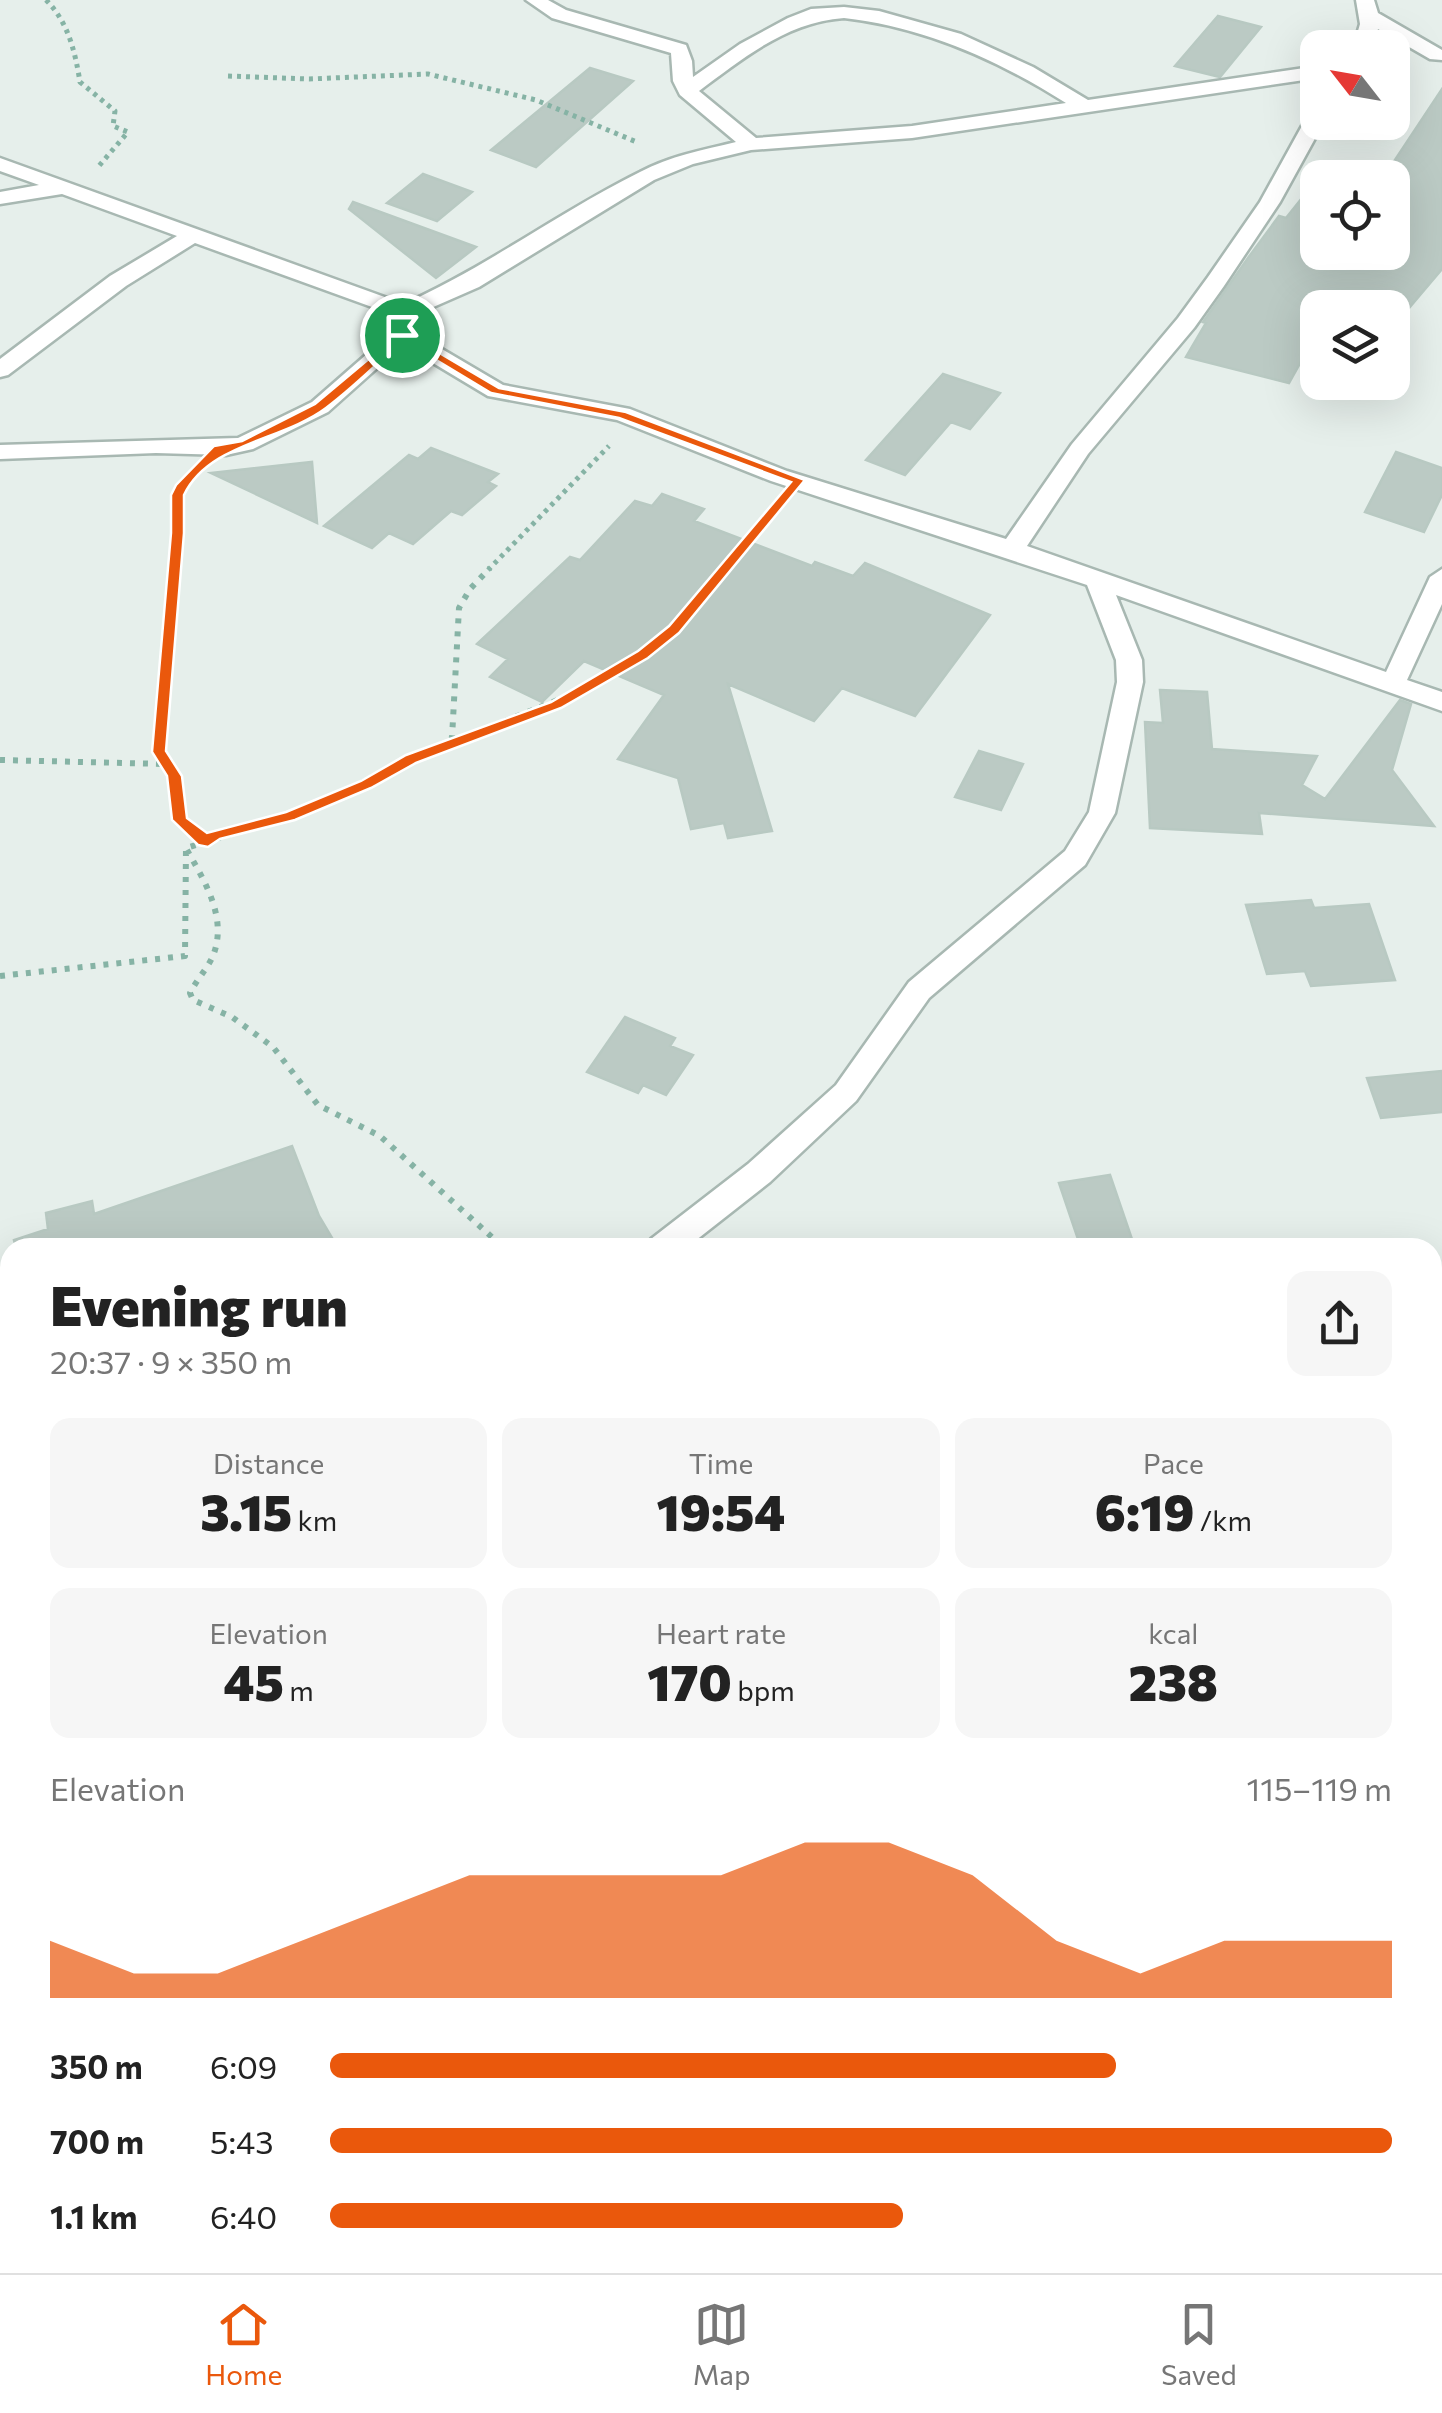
<!DOCTYPE html>
<meta charset="utf-8">
<style>
body{margin:0;font-family:Commissioner,sans-serif;background:#f6f6f6;color:#222;height:100vh;display:flex;flex-direction:column;font-size:38px;white-space:nowrap}
*{box-sizing:border-box;margin:0}
p{font-size:32px;color:#767676}
.icon{flex:none;width:55px;height:55px;fill:none;stroke:currentColor;stroke-width:2;stroke-linecap:round;stroke-linejoin:round}
.map{position:relative;flex:1;overflow:hidden}
.side{position:absolute;left:0px;top:1238px;width:1442px;height:1038px;display:flex;flex-direction:column;background:#fff;border-radius:30px 30px 0 0;box-shadow:0 10px 40px #0002}
.side>*{flex:none}
.needle{width:65px;rotate:301deg}
.fabs{position:absolute;left:1300px;top:30px;display:grid;gap:20px}
.fabs a{display:grid;place-items:center;width:110px;height:110px;border-radius:20px;background:#fff;box-shadow:0 10px 40px #0002;font-size:50px}
.pin{position:absolute;display:grid;place-items:center;width:85px;height:85px;color:#fff;margin:-42px;border:5px solid #fff;border-radius:50%;box-shadow:0 2px 10px #0007}
.round{display:grid;place-items:center;flex:none;width:105px;height:105px;border-radius:20px;background:#f6f6f6}
.headline{display:flex;align-items:center;justify-content:space-between;height:170px;padding:0 50px}
h1{font-size:55px;font-weight:800;line-height:75px}
.stats{display:grid;grid-template-columns:repeat(3,1fr);gap:15px;height:170px;padding:10px 50px}
.stats div{display:grid;align-content:center;border-radius:20px;background:#f6f6f6;text-align:center}
.stats b{font-size:50px;font-weight:800}
.stats small{font-size:28px;font-weight:400}
.stats p{font-size:28px}
.chart{height:280px;padding:20px 50px}
.chart p{display:flex;justify-content:space-between}
.chart svg{width:100%;height:180px;margin-top:10px;fill:#ea580c;opacity:.7}
ul{padding:0 50px;list-style:none;font-size:32px}
li{display:grid;grid-template-columns:160px 120px 1fr;align-items:center;height:75px}
li i{height:25px;border-radius:12px;background:#ea580c}
.tab-bar{display:flex;justify-content:space-around;align-items:center;height:140px;border-top:2px solid #e0e0e0;background:#fff;font-size:28px;color:#767676}
.tab-bar a{display:grid;justify-items:center;gap:5px}
.tab-bar .current{color:#ea580c}
.map>svg:first-child{display:block}
</style>
<div class="map">
<svg width="1442" height="2273" viewBox="0 0 1442 2273">
<rect width="100%" height="100%" fill="#e6efeb"/>
<path fill="#bbcac4" stroke="#b8c9c2" stroke-width="2.5" d="M1218,16L1261,27L1220,77L1175,66Z
M590,68L633,81L536,167L491,150Z
M1442,89V269L1409,308L1381,298L1374,308H1318V331L1289,383L1186,357L1206,323L1203,322L1248,258L1279,216L1286,218L1318,178V252H1392V178H1383Z
M423,174L472,192L437,221L387,203Z
M353,202L476,247L436,278L349,209Z
M943,374L1000,393L970,429L951,422L905,475L866,460Z
M431,448L498,474L488,482L496,486L462,515L451,511L413,544L389,533L372,548L324,526L409,455L418,459Z
M1396,452L1442,468V495L1424,532L1365,512Z
M312,462L317,523L211,473Z
M662,494L704,509L694,521L812,566L815,562L853,576L865,563L990,615L915,716L842,688L814,721L728,684L772,831L728,838L724,823L691,829L678,778L618,759L664,695L584,661L542,702L490,677L508,659L477,644L570,557L580,560L635,501L652,506Z
M1160,690L1207,692L1212,749L1317,756L1302,785L1325,799L1400,700L1411,704L1392,770L1434,826L1259,813L1262,834L1150,828L1145,722L1163,723Z
M979,751L1023,764L1001,810L955,797Z
M1311,900L1314,908L1369,904L1395,980L1311,986L1305,971L1267,974L1246,905Z
M625,1017L675,1038L670,1046L693,1055L666,1095L643,1085L638,1093L587,1072Z
M1442,1071V1112L1381,1118L1367,1078Z
M292,1146L319,1216L338,1248H16L14,1240L48,1229L46,1213L92,1201L94,1214Z
M1110,1175L1135,1248H1081L1059,1183Z"/>
<g fill="none" stroke-linecap="round" stroke-linejoin="round">
<defs>
<path id="minor" d="M526,0H548L566,10L686,45L692,61L693,77L740,44L788,18L811,9L844,7L879,11L961,34L1033,67L1088,100L1318,66V78L912,138L751,150L693,164L654,180L479,287L415,315L413,332L503,385L630,409L787,471L1006,539L1072,444L1178,318L1208,277L1260,202L1308,115L1318,109V122H1324L1280,202L1224,286L1194,328L1088,454L1027,546L1386,672L1430,577L1442,569V604L1407,680L1442,692V711L1116,595L1142,660L1143,682L1115,813L1085,865L929,998L856,1101L770,1182L686,1248H647L651,1239L748,1164L836,1085L909,982L1065,851L1089,812L1117,682L1116,660L1087,585L771,481L617,420L488,396L403,345L328,412L253,449L226,455L156,453L0,459V445L238,438L312,402L391,333L394,315L195,243L126,286L8,375L0,377V359L110,276L177,236L62,194L0,204V192L39,185L0,171V158L404,304C487,267 559,212 640,172C670,156 703,150 736,142L680,95L673,81L671,53L552,18ZM844,18C924,27 998,60 1066,103L912,126L756,138L699,91C743,58 787,22 844,18Z
M1356,0H1374L1378,13L1442,50V60L1430,59L1378,29L1372,48H1353L1360,24Z
M10,1454V1484L0,1486V1456Z
M10,2154V2194L0,2196V2156Z
M903,2265H945L946,2273H904Z"/>
</defs>
<use href="#minor" stroke="#a8b8b2" stroke-width="5"/>
<path stroke="#86b3a5" stroke-width="5" stroke-dasharray="4 5" stroke-linecap="butt" d="M46,0C68,22 75,51 80,82L115,111L113,126L128,132L98,167
M228,76L309,79L428,74L536,100L639,143
M175,570L177,495L189,478
M488,570L609,446
M725,570L775,509"/>
<path stroke="#86b3a5" stroke-width="6" stroke-dasharray="5 8" stroke-linecap="butt" d="M175,568L159,751L174,775L180,820L208,841
M439,746L452,738L459,608L470,589L490,568
M0,760L166,764
M187,850C205,882 229,920 212,958C206,970 196,981 190,993L193,1000L232,1017L273,1047L318,1105L380,1136L504,1248
M0,976L185,956L186,848L305,811L412,758L593,686L666,636L728,568"/>
<use href="#minor" fill="#fff" fill-rule="evenodd"/>
</g>
<path fill="#ea580c" stroke="#fff" stroke-width="2.5" fill-rule="evenodd" d="M402,331L499,388L626,412L805,480L679,633L648,658L561,708L416,763L371,788L295,820L220,839L208,847L198,845L172,820L167,776L152,752L171,533V495L176,485L214,446L242,441L315,404ZM403,340L491,393L619,418L791,482L669,626L638,651L551,702L406,755L361,781L286,812L207,833L187,818L182,776L166,751L184,533V495C209,443 282,441 326,408C353,388 378,363 403,340Z"/>
</svg>
<div class="fabs">
<a><svg class="needle" viewBox="-14 -14 28 28"><path d="M0-13l5 13h-10z" fill="#e53935"/><path d="M0 13l5-13h-10z" fill="#767676"/></svg></a>
<a><svg class="icon" aria-label="locate" viewBox="0 0 24 24"><circle cx="12" cy="12" r="6"/><path d="M12 2v4M12 18v4M2 12h4M18 12h4"/></svg></a>
<a><svg class="icon" aria-label="layers" viewBox="0 0 24 24"><path d="M12 4l9 5-9 5-9-5zM3 14l9 5 9-5"/></svg></a>
</div>
<div class="pin" style="left:402px;top:335px;background:#1e9e55"><svg class="icon" aria-label="arrive" viewBox="0 0 24 24"><path d="M6 21V4h12l-3 4 3 4H6"/></svg></div>
<section class="side">
<div class="headline"><div><h1>Evening run</h1><p>20:37 · 9 × 350 m</p></div><a class="round"><svg class="icon" aria-label="share" viewBox="0 0 24 24"><path d="M12 15V3M7 8l5-5 5 5M5 13v7h14v-7"/></svg></a></div>
<div class="stats">
<div><p>Distance</p><b>3.15<small> km</small></b></div>
<div><p>Time</p><b>19:54</b></div>
<div><p>Pace</p><b>6:19<small> /km</small></b></div>
</div>
<div class="stats">
<div><p>Elevation</p><b>45<small> m</small></b></div>
<div><p>Heart rate</p><b>170<small> bpm</small></b></div>
<div><p>kcal</p><b>238</b></div>
</div>
<div class="chart"><p><span>Elevation</span>115–119 m</p>
<svg viewBox="0 0 160 44" preserveAspectRatio="none"><path d="M0 44V30L10 38L20 38L30 30L40 22L50 14L60 14L70 14L80 14L90 6L100 6L110 14L120 30L130 38L140 30L150 30L160 30V44z"/></svg>
</div>
<ul>
<li><b>350 m</b>6:09<i style="width:74%"></i></li>
<li><b>700 m</b>5:43<i style="width:100%"></i></li>
<li><b>1.1 km</b>6:40<i style="width:54%"></i></li>
</ul>
</section>
</div>
<nav class="tab-bar">
<a class="current"><svg class="icon" aria-label="home" viewBox="0 0 24 24"><path d="M3 11l9-7 9 7M6 9v11h12V9"/></svg>Home</a>
<a><svg class="icon" aria-label="map" viewBox="0 0 24 24"><path d="M3 6l6-2 6 2 6-2v14l-6 2-6-2-6 2zM9 4v14M15 6v14"/></svg>Map</a>
<a><svg class="icon" aria-label="saved" viewBox="0 0 24 24"><path d="M7 4h10v16l-5-4-5 4z"/></svg>Saved</a>
</nav>
